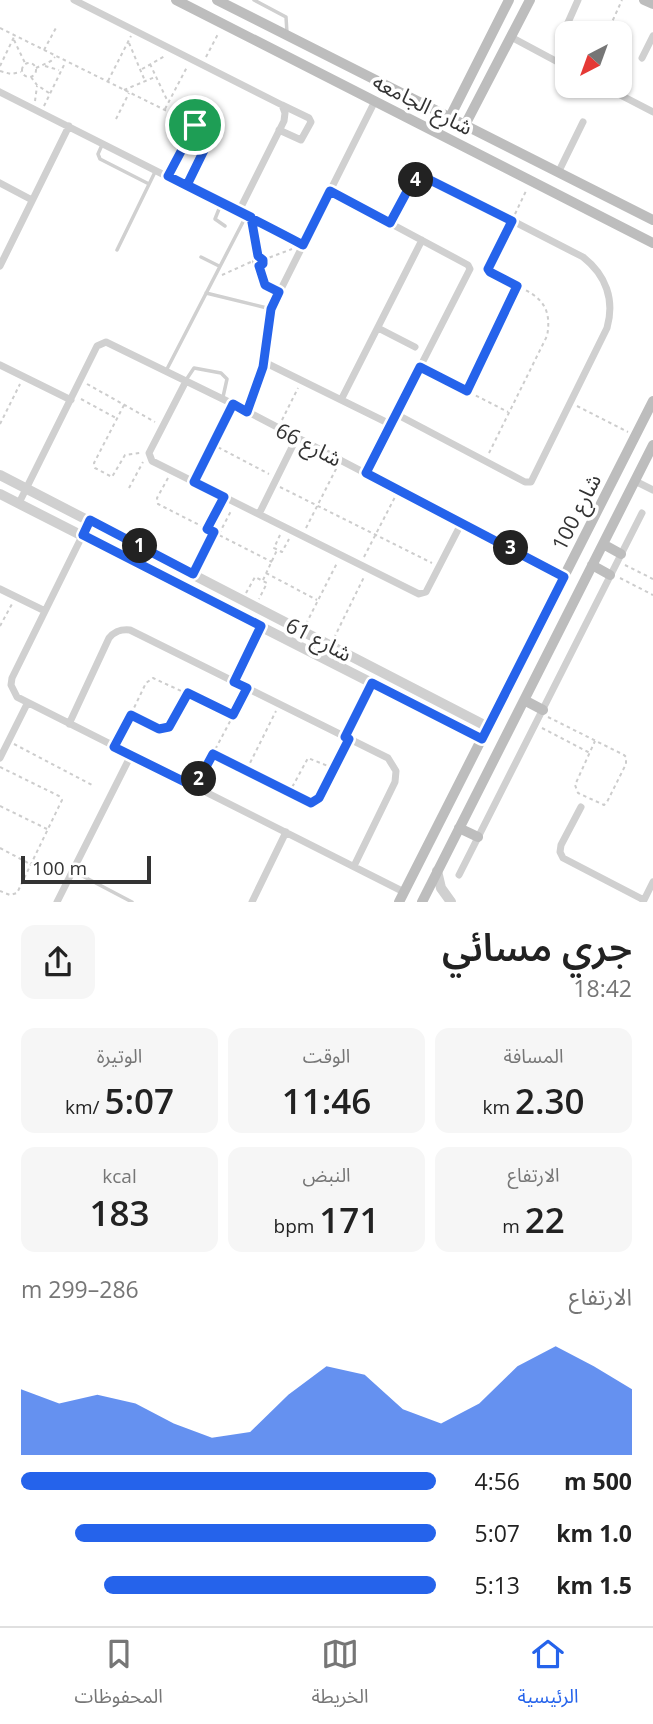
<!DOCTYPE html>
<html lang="ar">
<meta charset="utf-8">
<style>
body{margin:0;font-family:"Open Sans","Noto Sans Arabic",sans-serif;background:#f6f6f6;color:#222;direction:rtl;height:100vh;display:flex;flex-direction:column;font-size:26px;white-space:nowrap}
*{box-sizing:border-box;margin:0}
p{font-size:23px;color:#767676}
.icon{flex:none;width:38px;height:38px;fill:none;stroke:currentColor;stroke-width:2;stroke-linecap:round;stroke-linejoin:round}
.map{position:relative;height:902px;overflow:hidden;direction:ltr}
.panel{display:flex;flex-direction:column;background:#fff;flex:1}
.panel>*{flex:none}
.needle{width:46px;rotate:221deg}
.tools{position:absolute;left:555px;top:21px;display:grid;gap:14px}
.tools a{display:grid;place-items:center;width:77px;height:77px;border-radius:14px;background:#fff;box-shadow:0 2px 5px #0004;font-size:35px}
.scale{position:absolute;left:21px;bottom:18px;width:130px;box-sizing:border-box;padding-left:7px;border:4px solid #333;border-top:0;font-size:19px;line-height:24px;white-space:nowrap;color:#333;-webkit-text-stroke:5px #fff;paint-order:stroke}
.pin{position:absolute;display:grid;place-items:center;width:60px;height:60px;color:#fff;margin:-30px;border:4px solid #fff;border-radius:50%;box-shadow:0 2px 7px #0007}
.km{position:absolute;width:35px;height:35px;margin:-18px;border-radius:50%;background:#222;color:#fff;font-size:19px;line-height:35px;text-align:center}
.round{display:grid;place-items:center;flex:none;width:74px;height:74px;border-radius:14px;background:#f6f6f6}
.head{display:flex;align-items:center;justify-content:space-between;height:119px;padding:0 21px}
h1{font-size:38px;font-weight:600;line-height:52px}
.stats{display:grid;grid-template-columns:repeat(3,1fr);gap:10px;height:119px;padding:7px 21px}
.stats div{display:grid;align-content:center;border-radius:14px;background:#f6f6f6;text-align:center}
.stats b{font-size:35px;font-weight:600}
.stats small{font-size:19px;font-weight:400}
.stats p{font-size:19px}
.chart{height:196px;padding:14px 21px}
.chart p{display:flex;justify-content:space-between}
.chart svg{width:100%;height:126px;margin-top:7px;fill:#2563eb;opacity:.7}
ul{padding:0 21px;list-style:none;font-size:23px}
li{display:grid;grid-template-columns:112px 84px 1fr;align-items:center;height:52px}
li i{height:18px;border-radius:9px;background:#2563eb}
.dock{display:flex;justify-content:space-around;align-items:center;height:98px;border-top:2px solid #e0e0e0;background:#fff;font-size:19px;color:#767676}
.dock a{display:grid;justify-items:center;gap:4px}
.dock .current{color:#2563eb}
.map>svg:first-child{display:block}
</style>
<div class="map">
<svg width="653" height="902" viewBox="0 0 653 902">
<rect width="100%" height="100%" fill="#fff"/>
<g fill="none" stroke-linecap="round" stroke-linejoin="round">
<path stroke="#cdcdcd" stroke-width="2" stroke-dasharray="3.5 3.5" stroke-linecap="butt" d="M0,28L207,131L209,140L190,178
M607,33L622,0
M14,40L25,63
M129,43L145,81
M44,50L57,26
M206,57L218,34
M22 70a7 7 0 1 1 14 0a7 7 0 1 1-14 0Z
M150,64L168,102
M0,66L14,37
M45,66L59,70
M36,68L51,61L55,57
M142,69L165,56
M0,71L11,74L21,72
M31,77L37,85L49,93
M108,81L131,36
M124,90L155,77
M35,101L37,86
M44,106L65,63
M165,109L187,67
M116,119L129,93
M171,170L194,126
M515,214L526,191
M253,229L259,256
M253 261a5 5 0 1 1 10 0a5 5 0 1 1-10 0Z
M263,260L292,249
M259,266L265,285L271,289
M222,275L253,261
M426,370L508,412
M87,384L155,422
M467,391L517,287
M81,399L116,418
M124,405L94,463L95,468L112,477L125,455L140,453
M577,406L628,432
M282,420L298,388
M0,424L20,384
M212,444L269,474
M489,453L547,336C556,289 516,292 489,270L508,229
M197,474L230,411
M168,478L157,498L158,504L272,562
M280,487L432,563
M129,488L143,462
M208,528L220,505
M306,528L337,467
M219,534L231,511
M280,535L274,548L282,552L289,539
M364,557L395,497
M625,565L653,579
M197,566L214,533
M266,573L317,600
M620,578L653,595
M263,580L277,550
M246,593L255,577L267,583L259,599
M306,624L337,563
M0,626L12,604
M334,638L364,577
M238,674L256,635
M132,715C172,735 167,732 187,694
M548,717L624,755L626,757V764L607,802L604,805L578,793L575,785L595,741
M542,728L590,753
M349,729L368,690
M119,739L146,683L153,678L233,715
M14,744L94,786
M213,754L311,803L319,798L345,747
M0,767L59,796L62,800L17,893L10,895L0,891
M247,769L276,711
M199,780L244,695
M289,793L308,758L333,768
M0,806L47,829
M0,848L30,864"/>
<path stroke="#d0d0d0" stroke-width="3.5" d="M254,0L286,17L287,33
M102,145L98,154L100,159L149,184
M221,204L215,219L225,226
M117,250L155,172
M201,257L219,266
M206,293L271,309
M167,369L245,218
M186,380L194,368L221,373L227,379L223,397
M73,871L132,902"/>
<path stroke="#d0d0d0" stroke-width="7" d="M74,0L282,105L285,113L284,121L239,211
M562,36L578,0
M511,37L567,67
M642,58L653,36
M603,86L653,112
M0,92L303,245
M279,130L301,140L311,122L309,118L282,105
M558,173L583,122
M0,183L32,200
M330,191L468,265L470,269L366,473
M390,223C399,207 407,177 429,178L583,257C606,275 615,300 607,328L531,482H525L396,414
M0,266L69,126
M378,328L415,347
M264,362L390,424
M0,365L71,400
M186,381L149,453L152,461L419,594L426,592L462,522
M341,400L422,240
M248,412L263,367L271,309L375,101
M635,481L653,490
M19,503L97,346L106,342L233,404L564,577
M259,514L297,437
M90,520L12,678L11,685L17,697L404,892
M0,589L45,611
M69,724L109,638C115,631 121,629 130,630L388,758L396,771L395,782L354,866
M0,758L27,704
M581,807L561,845L560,852L563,858L644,900
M459,875L642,513
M57,902L131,755
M252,902L286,832
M643,902L653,882"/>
<path stroke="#d0d0d0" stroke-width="10" d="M0,475L488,727
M0,494L482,739
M437,871L441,888L451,902"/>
<path stroke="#bdbdbd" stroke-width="10" d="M176,0L653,243
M217,0L653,220
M644,0L653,4
M450,117L509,0
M465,125L530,0
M603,544L621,554
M592,565L610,575
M524,700L543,710
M459,828L478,837
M399,902L653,401
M422,902L653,445"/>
</g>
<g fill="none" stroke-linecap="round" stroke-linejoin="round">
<defs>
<path id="route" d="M195,125L207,131L209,140L187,185L251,217L258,256L263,260V264L259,266L265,285L279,292L271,309L263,367L247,412L233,404L194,482L224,497L207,529L214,532L193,574L90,520L83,535L261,626L234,682L247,688L233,715L188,693L169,727L159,729L131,715L114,747L195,787L213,754L311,803L319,798L349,739L345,737L372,683L482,739L564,577L366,473L420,367L467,391L517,286L490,272L488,269L512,221L424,177L411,184L390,223L330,191L303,245C258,221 213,199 168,176L195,125"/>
</defs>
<use href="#route" stroke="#fff" stroke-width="14"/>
<use href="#route" stroke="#2563eb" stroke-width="9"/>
</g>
<g text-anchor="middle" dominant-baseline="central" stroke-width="7" stroke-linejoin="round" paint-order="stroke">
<g font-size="21" fill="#333" stroke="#fff">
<text transform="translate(423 104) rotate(27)">شارع الجامعه</text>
<text transform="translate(309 444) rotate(27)">شارع 66</text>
<text transform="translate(576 512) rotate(-63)">شارع 100</text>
<text transform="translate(319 639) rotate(27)">شارع 61</text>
</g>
</g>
</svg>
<div class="tools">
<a><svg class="needle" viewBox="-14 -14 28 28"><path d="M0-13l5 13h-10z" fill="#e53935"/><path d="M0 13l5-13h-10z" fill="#767676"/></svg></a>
</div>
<div class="scale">100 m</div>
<div class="pin" style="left:195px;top:125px;background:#1e9e55"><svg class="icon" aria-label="arrive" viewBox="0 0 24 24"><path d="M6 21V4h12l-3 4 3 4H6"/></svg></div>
<b class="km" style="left:140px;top:546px">1</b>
<b class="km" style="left:199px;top:779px">2</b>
<b class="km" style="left:511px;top:548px">3</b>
<b class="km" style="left:416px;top:180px">4</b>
</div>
<section class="panel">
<div class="head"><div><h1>جري مسائي</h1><p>18:42</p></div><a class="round"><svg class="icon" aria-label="share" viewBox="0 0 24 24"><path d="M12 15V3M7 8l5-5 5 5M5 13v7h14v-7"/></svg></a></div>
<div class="stats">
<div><p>المسافة</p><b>2.30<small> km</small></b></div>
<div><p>الوقت</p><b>11:46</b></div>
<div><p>الوتيرة</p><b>5:07<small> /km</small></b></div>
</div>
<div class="stats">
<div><p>الارتفاع</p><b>22<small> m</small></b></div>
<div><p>النبض</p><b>171<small> bpm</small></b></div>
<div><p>kcal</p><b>183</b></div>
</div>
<div class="chart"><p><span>الارتفاع</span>286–299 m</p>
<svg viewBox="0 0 160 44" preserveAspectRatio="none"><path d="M0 44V21L10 26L20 23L30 26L40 33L50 38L60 36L70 23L80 13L90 16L100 28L110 33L120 26L130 13L140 6L150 13L160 21V44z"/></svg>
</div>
<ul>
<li><b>500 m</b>4:56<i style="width:100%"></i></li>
<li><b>1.0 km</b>5:07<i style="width:87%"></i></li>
<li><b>1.5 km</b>5:13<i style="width:80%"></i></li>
</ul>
</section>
<nav class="dock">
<a class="current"><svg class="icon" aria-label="home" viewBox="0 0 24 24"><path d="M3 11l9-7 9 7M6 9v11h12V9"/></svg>الرئيسية</a>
<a><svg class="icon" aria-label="map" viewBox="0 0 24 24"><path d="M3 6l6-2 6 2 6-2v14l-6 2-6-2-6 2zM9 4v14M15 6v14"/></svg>الخريطة</a>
<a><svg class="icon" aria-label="saved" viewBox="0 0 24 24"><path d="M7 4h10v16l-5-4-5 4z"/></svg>المحفوظات</a>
</nav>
